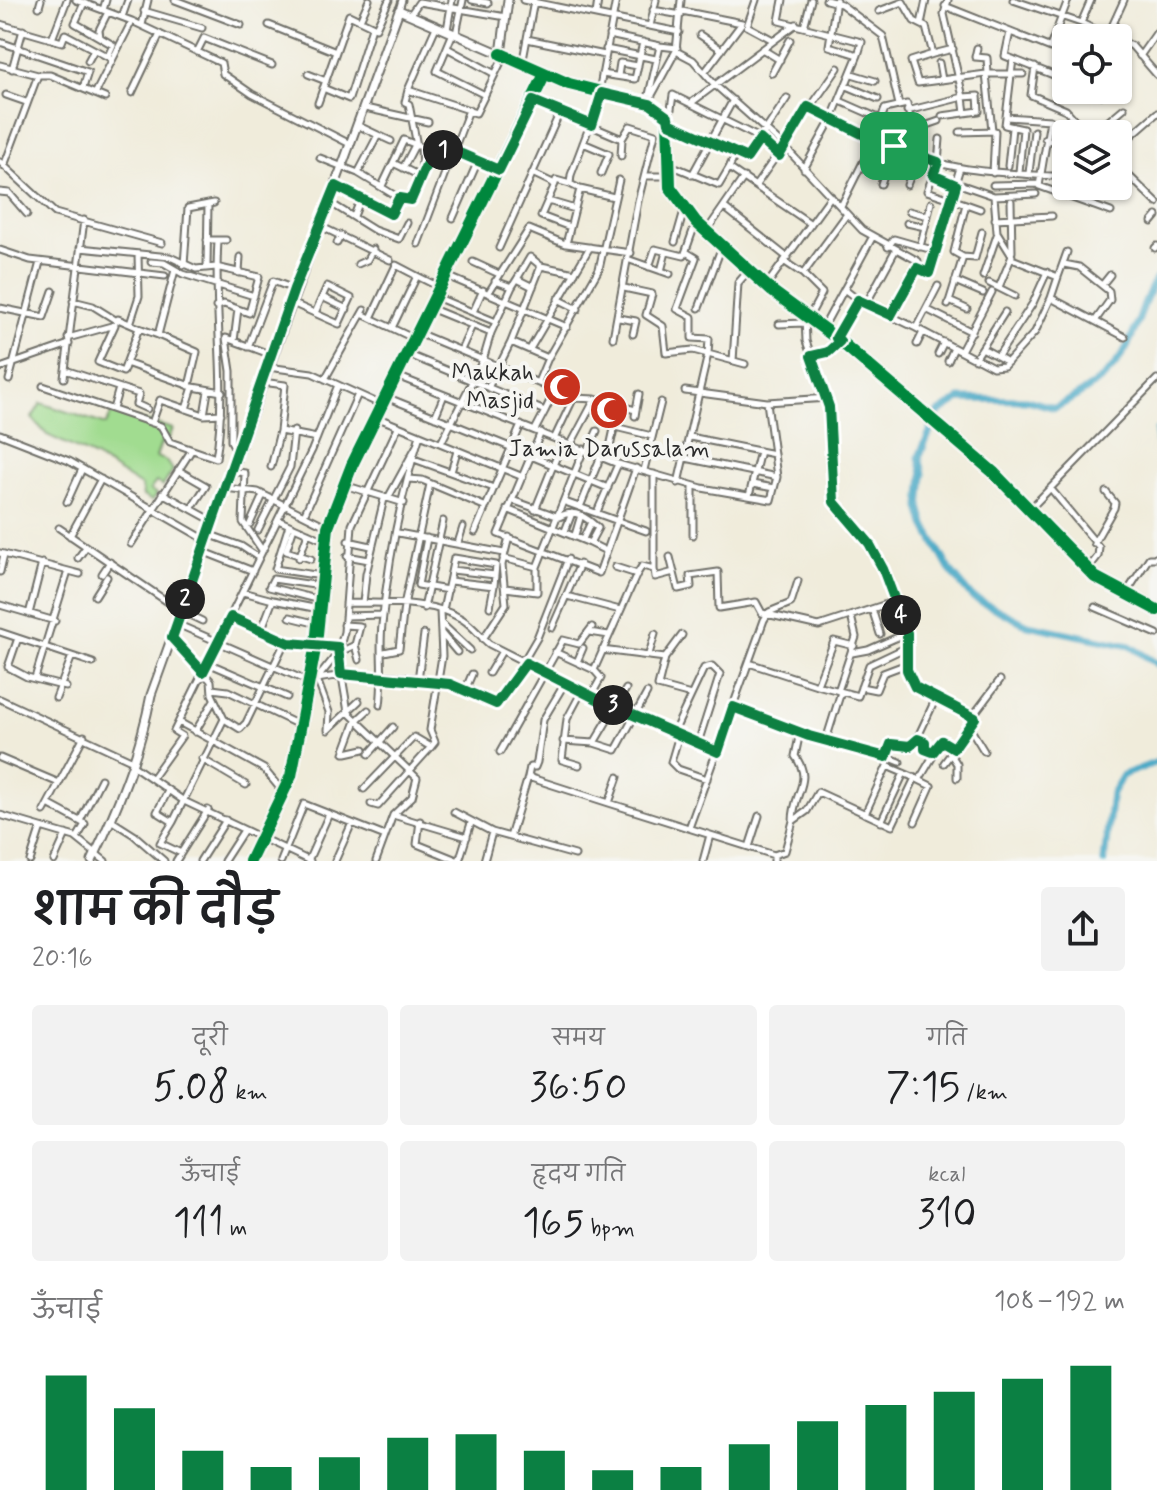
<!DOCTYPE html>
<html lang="hi">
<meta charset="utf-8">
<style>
body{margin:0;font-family:Mynerve,"Playpen Sans Deva",sans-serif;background:#f2f2f2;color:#202124;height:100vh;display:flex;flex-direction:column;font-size:30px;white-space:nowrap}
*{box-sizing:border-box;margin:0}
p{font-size:26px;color:#757577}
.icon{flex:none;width:44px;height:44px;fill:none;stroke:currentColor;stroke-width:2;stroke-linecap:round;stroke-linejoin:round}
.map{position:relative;height:861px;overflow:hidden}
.details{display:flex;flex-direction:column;background:#fff;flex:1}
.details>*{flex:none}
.fabs{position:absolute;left:1052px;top:24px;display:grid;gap:16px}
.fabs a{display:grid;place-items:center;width:80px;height:80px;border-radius:8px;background:#fff;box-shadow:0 2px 6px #0004;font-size:40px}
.pin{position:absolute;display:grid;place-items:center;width:68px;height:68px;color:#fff;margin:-34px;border-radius:16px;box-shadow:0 4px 12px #0006}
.km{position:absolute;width:40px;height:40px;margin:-20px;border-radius:50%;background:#222;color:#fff;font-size:22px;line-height:40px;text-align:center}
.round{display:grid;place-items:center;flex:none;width:84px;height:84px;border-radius:8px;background:#f2f2f2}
.overview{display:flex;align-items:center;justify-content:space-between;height:136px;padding:0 32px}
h1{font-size:44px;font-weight:600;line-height:60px}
.metrics{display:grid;grid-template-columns:repeat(3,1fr);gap:12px;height:136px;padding:8px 32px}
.metrics div{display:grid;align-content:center;border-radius:8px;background:#f2f2f2;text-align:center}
.metrics b{font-size:40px;font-weight:600}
.metrics small{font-size:22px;font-weight:400}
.metrics p{font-size:22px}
.chart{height:224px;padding:16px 32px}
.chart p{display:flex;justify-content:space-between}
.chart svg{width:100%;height:144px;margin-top:8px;stroke:#0b8043;stroke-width:6}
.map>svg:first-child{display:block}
</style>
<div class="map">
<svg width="1157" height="861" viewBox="0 0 1157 861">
<rect width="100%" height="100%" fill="#f6f6f2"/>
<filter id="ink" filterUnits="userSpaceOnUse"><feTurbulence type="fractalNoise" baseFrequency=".0125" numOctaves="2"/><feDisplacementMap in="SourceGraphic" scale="16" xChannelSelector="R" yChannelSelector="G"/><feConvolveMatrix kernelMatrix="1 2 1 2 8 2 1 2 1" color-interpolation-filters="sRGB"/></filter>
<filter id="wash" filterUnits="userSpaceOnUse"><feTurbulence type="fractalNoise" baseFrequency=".006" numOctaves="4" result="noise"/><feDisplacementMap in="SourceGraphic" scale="32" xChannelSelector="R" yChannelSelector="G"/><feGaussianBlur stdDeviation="1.8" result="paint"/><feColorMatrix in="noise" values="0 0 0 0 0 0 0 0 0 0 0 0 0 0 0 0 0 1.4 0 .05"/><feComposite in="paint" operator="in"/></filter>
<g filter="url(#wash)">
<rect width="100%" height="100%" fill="#f0ecdb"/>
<path fill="#a1dc90" stroke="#66845e" stroke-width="2" d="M41,403L106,425L112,412L173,429L166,444L161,443L156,457L165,460L173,470L163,486L156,482L150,490L157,494L152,501L143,496L141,486L95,457L47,435L32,418Z"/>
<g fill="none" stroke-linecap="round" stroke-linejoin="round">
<path stroke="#46a7c5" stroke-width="7" d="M1157,278C1147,291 1143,309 1137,324C1120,371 1097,386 1055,408L1027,400L960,399L938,413L919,457L923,474L920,507L925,525L949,569L972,597L1028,625L1130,646L1157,664
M1157,431V442
M1104,861L1112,793L1123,775L1157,762"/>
</g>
</g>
<g filter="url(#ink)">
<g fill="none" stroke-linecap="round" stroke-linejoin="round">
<defs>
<path id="minor" d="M76,0L132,21L221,63L223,74L252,94L350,144
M175,0L241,25
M472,0L488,3
M523,0L679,32
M756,0L747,26L773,40
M783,0L779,21L862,42L858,55
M826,0L841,4L883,36L899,105
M1013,0L1081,23L1091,0
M84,3L75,23L113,45L108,56
M945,6L1066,54
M39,7L41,0
M103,10L106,0
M399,10L402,0
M653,10L681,15
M144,11L202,28
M682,11L742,23L705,72
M879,11L903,2L914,21L926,27L933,54L953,49
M596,14L598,0
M410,15L419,2L506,17
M122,17L128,0
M360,20L369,0
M1081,23L1115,38
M0,24L62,42L65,34L112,59
M921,24L926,0
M142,25L148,0
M269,25L336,52
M650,26L656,0
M804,27L811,0
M447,30L452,0
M1010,32L1005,56L1066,80
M453,33L437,71L485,95
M456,34L463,0
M609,35L660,46L648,99
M700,35L722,50
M1108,35L1124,0
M100,37L99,30L108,12
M52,39L67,0
M527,39L605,55
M1118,39L1132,46L1157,75
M0,42L88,72L83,88
M660,46L677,48
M1050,47L1068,0
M447,48L495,74
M977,48L975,57L987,58L988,74
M606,49L656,59
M762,49L780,60
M676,51L693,60L715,85L785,147L862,230L918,261L917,268L927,273L960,168
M197,52L204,38L272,65
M501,54L569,84L650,104L668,117L670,187L696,222L772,291L840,341L993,472L1095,577L1157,610
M933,54L911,61L918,83L986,74H1023
M1140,56L1157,32
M1013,59L1005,125L1023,129L1019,172
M88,61L94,50
M939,63L942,80
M0,65L38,75L4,166
M522,65L534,1
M1035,67L1031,95L1066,110L1088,134
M12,69L23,30
M772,73L790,40
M308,74L326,81
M602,74L635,79L643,42
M852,74L875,81
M986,74L992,130
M38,75H50L105,98
M618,76L620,63L638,66
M847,86L878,99
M323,88L349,99L372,27
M408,90L405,102L409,104L417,146
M1090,90L1101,95
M599,92L616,0
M132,93L160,34
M602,93L571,175L570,184L580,189L566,244L631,253
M95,94L132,21
M6,95L26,102
M533,101L622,139L630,126L655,134L638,201L613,338
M840,101L881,119L885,109L907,104L915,141L914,154
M318,103L349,15L376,28L389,0
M691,103L796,24
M647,104L676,51L681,0
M808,107C854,134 909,159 962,168C996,174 1032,174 1066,177
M365,108L428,122
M469,111L476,113L504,56
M907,111L963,97L944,14L948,0
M942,116L979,111L978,96L963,97L965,113
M1006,117L1050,120L1039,186L1111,212
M881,119L886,129L883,143
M913,130L939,121
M960,132L995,131L993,173
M1093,134L1124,108
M378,135L391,141
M1045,138L1062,146L1060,176
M940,139L938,162L927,191L966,204L954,252L963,257L948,305
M583,143L609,154L601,173
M421,147L422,170
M1118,147L1157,113
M432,151L440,154L448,148L499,170
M736,153L747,158L787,98
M621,156L622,139
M320,158L358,173L399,198L391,214L336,186
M0,162L55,213L162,243
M393,163L420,176
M668,164L719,185L729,168L811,224
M1118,165L1157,203
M1008,166L1012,128
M403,168L415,145
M729,168L736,153L669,123L673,95L766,141L779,156
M804,169L831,120L858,55L829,46L836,0
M358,173L378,135L359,126
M532,173L555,184L541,216L570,227
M1029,173L1034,131
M692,175L733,100
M933,175L994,196L997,232L1012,256L999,287
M647,176H669
M555,184L556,180L570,184
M881,184L894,146
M756,185L838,68
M907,185L918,156
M993,185L1039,184
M382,186L404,140L432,151L411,200L399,198
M580,189L614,197
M0,192L9,193L27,214
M994,196L1036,194
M548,201L575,209
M1011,201L1012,252
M329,202L374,230L399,239L407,223
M966,204L980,209
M841,206L874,140
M725,208L788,258
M909,211L928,216
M354,216L361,198
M453,218L478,161
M995,219L1052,216
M1152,222L1157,216
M907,223L925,227
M320,226L390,260
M706,232L744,177
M207,240H226
M675,242L685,207
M337,243L341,235
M418,244L469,110L408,90L436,27
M888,247L894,239L936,251
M920,247L931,203
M80,248L170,257L196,269L216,267L259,277L249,313L224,304L216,307
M499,248L560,112
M1155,248L1157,246
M0,250L30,260L165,276
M686,252L696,258L677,309L692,317V338L709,339L708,354L745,364
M963,257L975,258L982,232
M1012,259L1058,277L1051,298L1125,337
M630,260L670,274
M151,262L164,263L183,274L254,296
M473,262L499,274
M785,262L803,274
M358,264L367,260L373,249
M1064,264L1079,267L1109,291L1110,300L1095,321
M184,265L188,208L214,203
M207,267L208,204
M649,267L655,249L684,256L696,222
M175,270L158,335L197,352L189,386
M661,271L666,252
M239,273L240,257
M417,276L441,288
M447,276L567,327
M983,276L997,235
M1058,277L1067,252
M517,279L530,257L541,266L575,273
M495,281L512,287L517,279L533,287
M955,281L983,293
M989,283L1015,296
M1102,285L1110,275
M766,286L831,196
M624,288L652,294L646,315L663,326L666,353L693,350L708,354L678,483
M844,289L858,300
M489,292L529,229L565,244
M322,297L347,309
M436,297L496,322
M558,299L578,309
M73,301L93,306L117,321
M949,301L967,309
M292,303L339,324L351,298L327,286L315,313
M866,304L895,251
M0,308L44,317L53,291
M430,308L491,333L512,287
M699,308L722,246
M926,309L938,286
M473,312L483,290
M362,314L415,339
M891,315L917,268
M371,318L396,265L417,276L392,328
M619,318L636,321L633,334
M805,318L806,341L829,407L834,502L869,543L883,569L907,633V670L912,683L975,718L970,728L984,751
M808,319L822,293L803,274L847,214
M130,324L139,296L138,255
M779,324L804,323
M139,328L158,335
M823,328L872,238
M916,328L975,359L1005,312
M68,338L115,325L98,362L123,372L139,328L118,319
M836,338L858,300L916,328L926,309L972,332
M234,341L238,309
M511,342L541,266
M917,344L923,332
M248,347L273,281L294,289
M982,348L1008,362
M530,349L590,247
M461,350L472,326
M961,351L992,292
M407,354L545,411L555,390L418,333
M938,354L944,342
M811,356L828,352L840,341
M998,356L1033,303L1047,272
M976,358L993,367L1004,366L1035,332L1051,298
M733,361L738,283L750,269
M948,361L954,348
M126,363L193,387L222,392
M268,367L312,373L382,405
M0,368L69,344
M65,370L139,394L136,404L147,409
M397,376L618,464L702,488L771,500L777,477L676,456
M64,378L84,220
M325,379L364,310
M9,380L40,262
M262,382L285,385L280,431L317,438
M538,382L548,358
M43,386L161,426L170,442L216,458C228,386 213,314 218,241
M489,386L511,342L548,358L599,269L619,180
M685,391L767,402
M386,397L510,447
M554,397L595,399L619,406L610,447
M619,406L636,410L635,416
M113,409L119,388
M186,409L193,387
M636,410L639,394
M204,415L208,391
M376,417L523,477
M435,417L444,395
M152,423L160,400L204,415L221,414
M615,427L652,436
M535,430L545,411
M541,432L498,534L599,573L636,468
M0,434L69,461L206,540
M555,437L575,395L576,380
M690,437L774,454L767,402L828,398
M441,443L483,360L491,333
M512,444L532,453
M571,444L595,399
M588,451L597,431
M237,452L231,441V371L226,338L272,355
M774,454L777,477
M531,456L608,488
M414,459L491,487
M271,467L280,431
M178,470L206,486L191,509
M644,470L661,402
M231,471L245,473L243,522L262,550
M451,472L457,451
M409,479L422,480L484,506
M752,484L774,488
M344,485L404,503
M693,486V535
M225,488L258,492L328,527
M1051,489L1099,547L1098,556L1088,569
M162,493L213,521
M749,496L760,451
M67,502L82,469
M565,502L646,531
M580,507L601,456
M1031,508L1157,379
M507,509L590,543L598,528C586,517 575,508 559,517L512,500
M535,510L563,441
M597,512L618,464
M304,515L358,394
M278,520L326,541
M250,524L263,495
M289,525L275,569L322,576
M294,527L286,551L311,559
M59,528L181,611L202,621
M258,530L290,467L294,431
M565,531L572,513
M475,532L521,425
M398,533L504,553
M208,534L241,546L259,558
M575,535L581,515
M70,536L101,479
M427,538L418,585L448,590
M583,539L591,522
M348,541L371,546
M458,543L463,527
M590,543L606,551
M1094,543L1114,508L1115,503L1106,492
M131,544L191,451
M202,551L253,571
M0,553L80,574
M347,556L369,560
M670,557L678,589L691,586L690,576L718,572L719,608L756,602L762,613L819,626L896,601
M78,558L86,547
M299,558L308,533
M503,558L537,567L584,449
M615,567L637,574L642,566L654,569V474
M654,569L655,577L674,572
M452,570L495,575
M0,572L4,554
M102,574L110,562
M505,588L537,592V567
M243,592L273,600L261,631
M1125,595L1149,558H1157
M95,596L107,577
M567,596L620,610
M273,600L319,609
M320,600L269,587L273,579L321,586
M346,603C382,604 430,599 462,619C473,626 479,635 489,644L599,700L718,752
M363,603L366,574L384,499L388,498L416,447
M0,605L55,621
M490,607L494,586
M1095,607L1157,634
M424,608L443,521
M872,609L880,634
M443,610L454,558L496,565L494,586L450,581
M29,614L42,563
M345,616L383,615
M231,617L289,643L338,647
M290,617L318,624
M441,623L470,650
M177,624L309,682
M344,625L360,626L355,645L359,660
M552,628L580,564
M0,632L93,663
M589,632L609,635
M442,634L457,652
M682,635L665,658L658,686L691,695
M18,638L8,667L27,677L66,687
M172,638L211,681L212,694L224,719L173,822
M483,639L506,604L502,565L509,537
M602,650L665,658
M384,652L399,649L404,605L430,484
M555,652L594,670
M852,653L868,650L907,633
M649,654L655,634
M523,662L537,638L568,559
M577,662L583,648
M208,663L287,697
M749,663L817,685L834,641L854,646
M489,673L502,651
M35,678L68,571
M317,679C364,670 420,677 466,688L472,674
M418,680L424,634
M817,685L858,696L869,665L907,647
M861,687L876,690L883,673L907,664
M466,688L496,704L526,663
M212,689L228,691L301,726
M838,691L856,637L851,616
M591,696L601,678L594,670L637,574
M56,698L72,656
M0,699L133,761
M380,705C384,677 379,652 382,625C388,563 401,495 420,435
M733,707L809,736L886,757
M972,717L1000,680
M224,719L240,729L246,723L286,640
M179,722L264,769L282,791
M328,730L329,712L317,679L338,653L355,645
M328,730L359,701
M195,732L214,700
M674,732L704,668L712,666L720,674L698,743
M679,735L671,762L678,769L707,779
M918,739L925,742V749L933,752
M826,740L841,692
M563,741L594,743L616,750L647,693
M594,743L626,689
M431,747L435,742L430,730L442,656L440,611
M500,752L563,640L579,644L592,627
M344,753L356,721L368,710
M346,753L364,749
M950,753L957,764V778
M369,754L393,727
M0,758L59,783
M890,758L900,762
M202,759L246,785
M944,763L970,728
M132,765L184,801L310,861
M579,765L562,760L567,719L582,691
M528,777L530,767H535L537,762L543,720L565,683
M618,777L609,803L774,855V861
M152,778L182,736L174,731L312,450L338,385
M919,780L942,741L954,748
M364,789L414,737L431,747L378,806L371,804
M168,791L157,812L173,822L160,843L181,853
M48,804L85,824L77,838
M44,811L84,736
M454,812L492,832L575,855
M865,814L887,766L889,745L915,743L936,698
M0,815L75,837L105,861
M393,815L467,837
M80,821L101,779
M112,821L134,835L164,861
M420,821L417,844L459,861L471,823
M793,821C793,791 814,782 795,756L800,732
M881,822L904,773
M915,822L931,786L917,779
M689,828L764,620L769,612L791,603L798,581
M510,837L528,777L609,803
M749,847L759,816
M774,855L785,851L793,821L807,811L818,792L892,826L915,778L887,766
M30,861L41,827
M54,861L66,834
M176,861L208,810
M200,861L226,820
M224,861L244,830
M250,861L291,776L316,644L328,527L352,465L544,76
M281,861L304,804L385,836
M308,861L329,814
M335,861L352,823
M376,861L393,815L412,797L417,778L348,712L338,653L344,632L352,525L398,427
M484,861L492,832
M703,861L710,835"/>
<path id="major" d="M92,861C118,807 140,753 151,695C233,466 315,238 399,10L501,54L508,0"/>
</defs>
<use href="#minor" stroke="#706f69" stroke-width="9"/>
<use href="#major" stroke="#706f69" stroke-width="11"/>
<use href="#minor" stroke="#fff" stroke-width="5"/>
<use href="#major" stroke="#fff" stroke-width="7"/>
<defs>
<path id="cycleway" d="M501,54L569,84L650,104L668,117L670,187L696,222L772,291L840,341L993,472L1095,577L1157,610
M250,861L291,776L316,644L328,527L352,465L544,76"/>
</defs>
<use href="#cycleway" stroke="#f6f6f2" stroke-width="17"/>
<use href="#cycleway" stroke="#00873e" stroke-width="12"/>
</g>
</g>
<g fill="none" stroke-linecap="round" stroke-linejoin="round" filter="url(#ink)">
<defs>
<path id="route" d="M602,93L650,104L668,117L669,123L747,158L760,139L779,156L808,107L874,140L938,162L933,175L956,185L929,273L917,268L891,315L858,300L836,338L840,341L828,352L811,356L829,407L834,502L869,543L883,569L907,633V670L915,687L975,718L954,748L942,741L933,752L925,749V742L918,739L910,746L891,744L886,757L809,736L733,707L718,752L599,700L526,663L496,704L450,684L341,674L338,647L289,643L231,617L203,672L172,638L294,289L336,186L391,214L399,198L411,200L432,151L440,154L448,148L499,170L533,101L592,125Z"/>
</defs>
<use href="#route" stroke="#fff" stroke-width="16"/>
<use href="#route" stroke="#0b8043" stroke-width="10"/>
</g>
<defs>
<symbol id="mosque-disc" viewBox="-11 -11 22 22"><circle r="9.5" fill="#c8321e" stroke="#f6f6f2"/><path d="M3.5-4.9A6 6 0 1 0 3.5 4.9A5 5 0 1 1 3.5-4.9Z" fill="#fff"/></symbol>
</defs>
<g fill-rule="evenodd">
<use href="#mosque-disc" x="540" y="365" width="44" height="44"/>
<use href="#mosque-disc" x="587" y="388" width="44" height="44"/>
</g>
<g text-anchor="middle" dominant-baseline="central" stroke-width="8" stroke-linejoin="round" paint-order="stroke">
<g font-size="24" fill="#2b2b2b" stroke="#f6f6f2" text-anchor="end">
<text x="534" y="373">Makkah<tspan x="534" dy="28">Masjid</tspan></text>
<text x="609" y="449" text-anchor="middle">Jamia Darussalam</text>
</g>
</g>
</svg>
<div class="fabs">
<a><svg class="icon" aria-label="locate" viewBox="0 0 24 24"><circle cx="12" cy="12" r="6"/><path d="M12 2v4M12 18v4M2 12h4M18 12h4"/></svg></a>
<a><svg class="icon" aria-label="layers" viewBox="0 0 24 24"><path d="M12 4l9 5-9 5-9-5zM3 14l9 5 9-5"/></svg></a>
</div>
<div class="pin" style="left:894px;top:146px;background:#1e9e55"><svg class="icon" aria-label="arrive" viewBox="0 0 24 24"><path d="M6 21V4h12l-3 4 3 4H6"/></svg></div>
<b class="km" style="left:443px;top:150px">1</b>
<b class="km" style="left:185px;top:599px">2</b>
<b class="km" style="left:613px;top:705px">3</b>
<b class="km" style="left:901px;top:615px">4</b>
</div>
<section class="details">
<div class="overview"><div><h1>शाम की दौड़</h1><p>20:16</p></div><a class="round"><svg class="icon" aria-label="share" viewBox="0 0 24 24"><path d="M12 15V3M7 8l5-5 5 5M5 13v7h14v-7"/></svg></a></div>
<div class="metrics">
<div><p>दूरी</p><b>5.08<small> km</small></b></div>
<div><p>समय</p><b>36:50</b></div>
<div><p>गति</p><b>7:15<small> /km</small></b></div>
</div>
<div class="metrics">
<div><p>ऊँचाई</p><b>111<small> m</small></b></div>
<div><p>हृदय गति</p><b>165<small> bpm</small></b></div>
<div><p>kcal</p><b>310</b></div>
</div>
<div class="chart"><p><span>ऊँचाई</span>108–192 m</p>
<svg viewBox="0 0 160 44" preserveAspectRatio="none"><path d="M5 44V9M15 44V19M25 44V32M35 44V37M45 44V34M55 44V28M65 44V27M75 44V32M85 44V38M95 44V37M105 44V30M115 44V23M125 44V18M135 44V14M145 44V10M155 44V6"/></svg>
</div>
</section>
